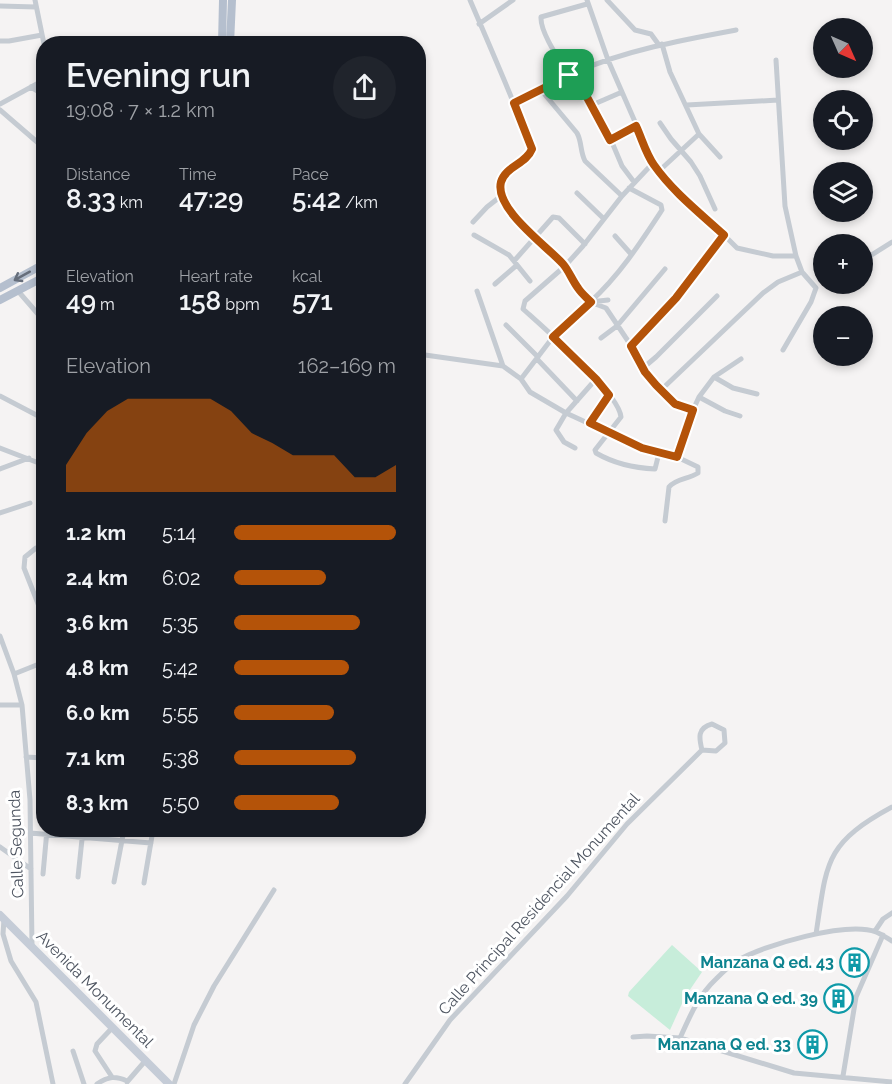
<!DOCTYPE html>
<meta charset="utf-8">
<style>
body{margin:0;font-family:Raleway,sans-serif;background:#20242c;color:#f1f3f6;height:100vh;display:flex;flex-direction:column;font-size:22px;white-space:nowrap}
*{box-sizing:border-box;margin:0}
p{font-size:20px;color:#9ea1a6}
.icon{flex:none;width:33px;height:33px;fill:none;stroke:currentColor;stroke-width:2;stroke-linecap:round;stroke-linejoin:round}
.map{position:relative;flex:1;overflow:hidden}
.details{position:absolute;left:36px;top:36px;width:390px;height:801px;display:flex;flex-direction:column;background:#171b24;border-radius:24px;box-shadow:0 3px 9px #0003}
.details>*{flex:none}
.needle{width:39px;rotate:135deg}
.tools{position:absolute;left:813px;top:18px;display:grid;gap:12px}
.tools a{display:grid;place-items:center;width:60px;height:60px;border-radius:50%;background:#171b24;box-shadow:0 3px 9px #0003;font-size:30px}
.pin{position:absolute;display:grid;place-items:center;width:51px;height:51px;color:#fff;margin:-26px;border-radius:12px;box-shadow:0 3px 9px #0006}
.round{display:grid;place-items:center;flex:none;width:63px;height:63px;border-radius:32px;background:#20242c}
.overview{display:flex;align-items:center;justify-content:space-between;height:102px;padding:0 30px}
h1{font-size:33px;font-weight:600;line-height:45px}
.stats{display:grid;grid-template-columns:repeat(3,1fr);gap:9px;height:102px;padding:6px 30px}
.stats div{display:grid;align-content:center}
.stats b{font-size:26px;font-weight:600}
.stats small{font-size:16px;font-weight:400}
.stats p{font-size:16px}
.chart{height:168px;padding:12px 30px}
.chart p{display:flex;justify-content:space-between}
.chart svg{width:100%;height:108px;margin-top:6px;fill:#b45309;opacity:.7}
ul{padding:0 30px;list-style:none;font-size:20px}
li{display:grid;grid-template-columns:96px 72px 1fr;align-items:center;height:45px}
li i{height:15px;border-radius:8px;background:#b45309}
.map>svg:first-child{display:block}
</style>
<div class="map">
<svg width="892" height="1084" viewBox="0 0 892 1084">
<rect width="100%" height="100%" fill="#f5f3f3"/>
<path fill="#c7edda" d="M672,945L702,972L685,997L670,1030L628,996L629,992Z"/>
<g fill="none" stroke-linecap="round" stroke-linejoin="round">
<path stroke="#c5cbd2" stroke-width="5" d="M35,0L44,44
M470,0C491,49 513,99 532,149L529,156L505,173L501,183V196L504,203L528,231L565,266L578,288L590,302L606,308L634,350L645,372L656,385L675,404L693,410
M587,0L608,60L653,163L679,194L724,235
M607,0L635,30L651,34L659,45
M0,6L36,7
M479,24L513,0
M0,41H9L42,35
M776,60L785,206L796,256
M574,73L611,140L622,166L634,182
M569,75C561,62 540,33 541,17L587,4
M31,87L44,95
M541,90L577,133C582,142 580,151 585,161L622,196
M514,103C535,92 555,81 576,72C627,50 682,40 736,30
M0,104L44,80
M592,105L622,92
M687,105L778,100
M0,110L44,148
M660,123L671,139L691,162L700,176L715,209
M699,134L720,157
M611,140L636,127
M653,163L622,196L583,246L565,266L525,301L523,309C544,328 619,393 621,417L595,450L596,453C615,464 633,468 655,469L659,453
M659,171L699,134L670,72L662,44
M577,193L604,219
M473,222L487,207L501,196
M474,235L509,255L530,281
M615,236L631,254
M514,261L553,217L559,218L585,244
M862,261L892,242
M495,284L517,265
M18,291L44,321
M477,291L503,366
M590,302C619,276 641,242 662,210L661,205L629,188
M506,325L538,357
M601,338L617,326L665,269
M631,346L676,298L724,235L737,248L773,256H796L802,272L778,282L763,293L661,390
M783,350L811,302L816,288L802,272
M418,354L503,366L521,379L530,392L566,413L642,448L677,457L698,467V473C689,479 675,479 669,487L665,521
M537,359L577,401
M643,368L656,357L717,296
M714,377L741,359
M521,379L553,337L590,302L608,300
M0,396L44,419
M699,397L714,377L733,388L757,394
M590,423L609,395
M0,448L44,465
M575,448L564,442L556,430L566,413L596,379
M677,457L693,410L699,397L725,411L740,416
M0,469L29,458
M0,513L30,503
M44,547L36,548L25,557L24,568L44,619
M0,636L14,674L22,705L30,800L32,946
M14,674L44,662
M0,705H22
M712,724L724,730L725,743L716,751L702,750C699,738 697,728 712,724Z
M26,757L44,758
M30,833L151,843
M0,847L31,869
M43,874L47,830
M78,877L83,830
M114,882L124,830
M144,883L153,830
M4,919L3,934L11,961L36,1002L53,1084
M875,931L883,919L892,913
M816,934C827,862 824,844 892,807
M633,1037L647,1036L680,1038L794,1073L892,1082
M680,1038C690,1016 698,996 716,979C722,973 729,966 737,961C763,945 847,921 876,932C881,934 887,938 892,941
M73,1051L84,1084
M843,1076L856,997L883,935
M112,1077L95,1051L97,1044L113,1027
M127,1082L146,1060
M97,1084C108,1076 116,1076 127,1081
M174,1084L194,1025L214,986L274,890
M405,1084L450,1020L567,896L627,824L702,750"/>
<path stroke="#c5ccd7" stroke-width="8" d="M0,915L169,1084"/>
<path stroke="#b5bfce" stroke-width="8" d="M222,44L223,0
M230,44L232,0
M0,288L44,264
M0,300L44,277"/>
</g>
<defs><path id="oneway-shaft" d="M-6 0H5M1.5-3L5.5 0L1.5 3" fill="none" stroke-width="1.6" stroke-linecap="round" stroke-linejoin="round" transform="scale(1.5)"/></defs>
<use stroke="#666e7b" href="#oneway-shaft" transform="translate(22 276) rotate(151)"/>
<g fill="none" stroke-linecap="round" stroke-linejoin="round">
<defs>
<path id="route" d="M574,73L610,140L636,126C642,139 646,154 654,165C673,192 700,213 724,235L676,298L631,346L645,372L656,385L675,404L693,410L677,457L642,448L590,423L609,395L596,379L553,337L591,302C586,297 581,293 578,288C572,280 569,271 563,264C547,246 494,209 501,182C506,166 526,164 532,149L514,103Z"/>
</defs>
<use href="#route" stroke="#fff" stroke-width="12"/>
<use href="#route" stroke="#b45309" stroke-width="8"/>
</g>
<defs>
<symbol id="building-ring" viewBox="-11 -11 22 22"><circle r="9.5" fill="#fff" stroke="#0f9aa8" stroke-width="1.5"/><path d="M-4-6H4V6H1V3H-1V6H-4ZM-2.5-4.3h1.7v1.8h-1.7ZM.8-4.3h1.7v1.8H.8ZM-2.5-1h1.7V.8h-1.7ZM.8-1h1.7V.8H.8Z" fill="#0f9aa8"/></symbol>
</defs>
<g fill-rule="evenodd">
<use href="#building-ring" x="838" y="946" width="33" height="33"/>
<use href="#building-ring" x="822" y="982" width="33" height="33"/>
<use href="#building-ring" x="796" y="1028" width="33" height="33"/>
</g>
<g text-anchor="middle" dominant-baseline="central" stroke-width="6" stroke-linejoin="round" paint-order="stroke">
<g font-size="16" fill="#4c535f" stroke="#fff">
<text transform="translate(16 844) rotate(-92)">Calle Segunda</text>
<text transform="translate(539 904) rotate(-48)">Calle Principal Residencial Monumental</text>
<text transform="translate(95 989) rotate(45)">Avenida Monumental</text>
</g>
<g font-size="16" font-weight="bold" fill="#0d838f" stroke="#fff" text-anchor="end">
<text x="834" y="962">Manzana Q ed. 43</text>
<text x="818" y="998">Manzana Q ed. 39</text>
<text x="791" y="1044">Manzana Q ed. 33</text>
</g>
</g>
</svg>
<div class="tools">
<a><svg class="needle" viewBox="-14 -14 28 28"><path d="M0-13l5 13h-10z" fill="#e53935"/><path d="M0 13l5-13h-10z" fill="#9ea1a6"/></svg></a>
<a><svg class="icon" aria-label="locate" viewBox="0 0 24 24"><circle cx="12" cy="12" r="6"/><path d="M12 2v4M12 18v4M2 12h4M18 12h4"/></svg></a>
<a><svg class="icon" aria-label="layers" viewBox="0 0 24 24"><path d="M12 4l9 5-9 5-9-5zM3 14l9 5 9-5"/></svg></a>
<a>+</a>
<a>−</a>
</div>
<div class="pin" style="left:569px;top:75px;background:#1e9e55"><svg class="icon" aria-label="arrive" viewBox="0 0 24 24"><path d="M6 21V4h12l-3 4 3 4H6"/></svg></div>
<section class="details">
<div class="overview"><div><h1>Evening run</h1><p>19:08 · 7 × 1.2 km</p></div><a class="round"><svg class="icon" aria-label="share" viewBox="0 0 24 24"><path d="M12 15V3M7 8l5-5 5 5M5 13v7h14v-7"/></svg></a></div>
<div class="stats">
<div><p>Distance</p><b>8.33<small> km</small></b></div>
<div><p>Time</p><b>47:29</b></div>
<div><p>Pace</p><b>5:42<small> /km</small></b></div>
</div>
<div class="stats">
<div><p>Elevation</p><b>49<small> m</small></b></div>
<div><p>Heart rate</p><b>158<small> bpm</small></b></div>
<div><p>kcal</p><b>571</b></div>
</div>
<div class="chart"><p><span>Elevation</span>162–169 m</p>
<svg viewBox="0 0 160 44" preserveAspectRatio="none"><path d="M0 44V33L10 20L20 11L30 6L40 6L50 6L60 6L70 6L80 11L90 20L100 24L110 29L120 29L130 29L140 38L150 38L160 33V44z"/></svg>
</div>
<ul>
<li><b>1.2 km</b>5:14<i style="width:100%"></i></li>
<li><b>2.4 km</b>6:02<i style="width:57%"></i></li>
<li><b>3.6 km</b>5:35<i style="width:78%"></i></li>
<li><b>4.8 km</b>5:42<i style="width:71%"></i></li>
<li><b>6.0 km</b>5:55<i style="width:62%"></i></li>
<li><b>7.1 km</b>5:38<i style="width:75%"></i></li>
<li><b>8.3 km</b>5:50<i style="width:65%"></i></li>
</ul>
</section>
</div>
